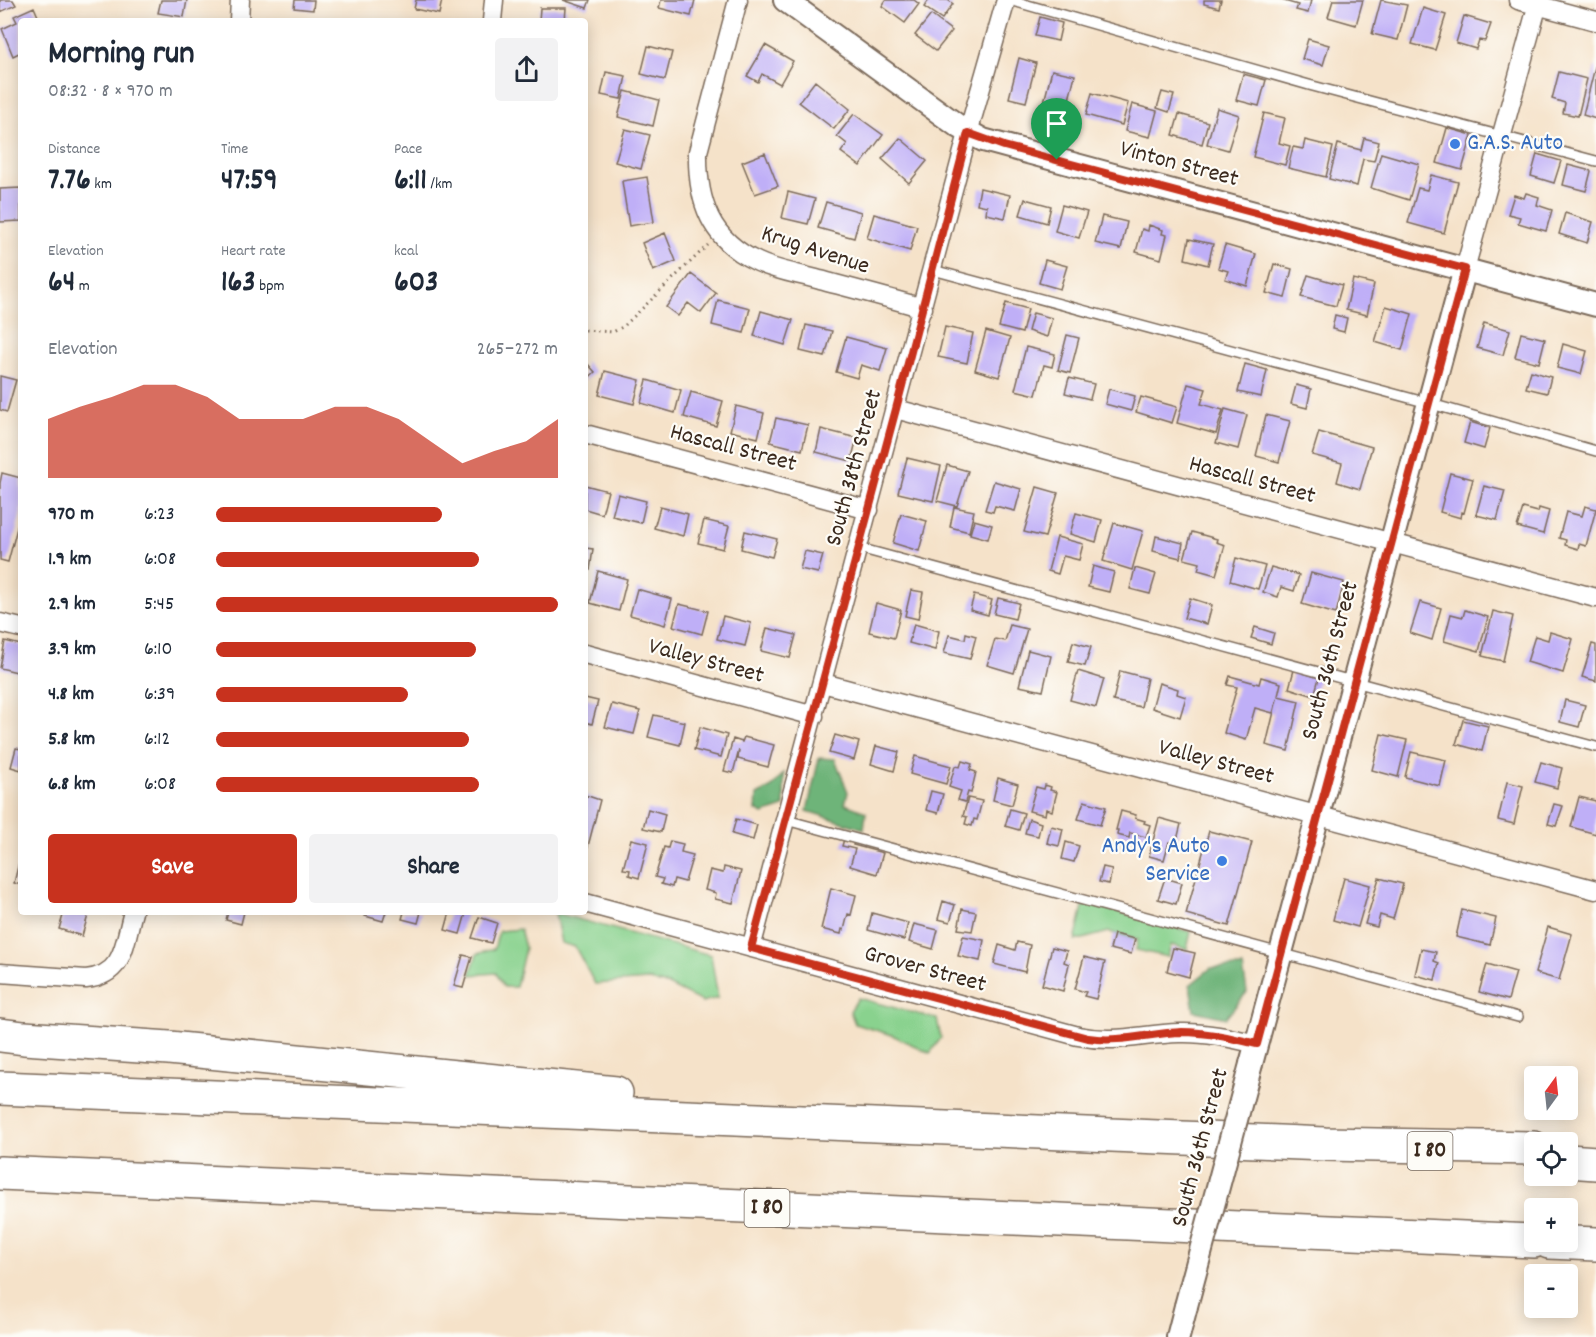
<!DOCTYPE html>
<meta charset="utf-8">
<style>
body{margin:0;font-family:Dekko,sans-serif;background:#f2f2f3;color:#1f2937;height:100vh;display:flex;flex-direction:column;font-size:22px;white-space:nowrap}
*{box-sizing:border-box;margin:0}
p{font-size:20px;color:#747a83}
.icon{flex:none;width:33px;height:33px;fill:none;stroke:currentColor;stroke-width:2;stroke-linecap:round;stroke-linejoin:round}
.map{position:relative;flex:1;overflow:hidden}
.panel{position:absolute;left:18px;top:18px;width:570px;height:897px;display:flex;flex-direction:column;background:#fff;border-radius:6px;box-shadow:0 3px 15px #0003}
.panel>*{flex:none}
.needle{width:39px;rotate:15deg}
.buttons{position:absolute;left:1524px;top:1066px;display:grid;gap:12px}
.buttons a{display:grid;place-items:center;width:54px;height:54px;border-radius:6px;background:#fff;box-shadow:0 3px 15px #0003;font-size:30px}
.pin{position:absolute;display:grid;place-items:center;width:51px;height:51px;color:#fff;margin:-62px -26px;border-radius:50% 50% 50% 0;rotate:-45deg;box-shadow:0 0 6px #0007}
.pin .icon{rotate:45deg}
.round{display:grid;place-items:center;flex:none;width:63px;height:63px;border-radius:6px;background:#f2f2f3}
.summary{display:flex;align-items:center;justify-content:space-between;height:102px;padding:0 30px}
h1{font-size:33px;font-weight:700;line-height:45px}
.metrics{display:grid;grid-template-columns:repeat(3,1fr);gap:9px;height:102px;padding:6px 30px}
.metrics div{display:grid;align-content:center}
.metrics b{font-size:30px;font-weight:700}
.metrics small{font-size:16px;font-weight:400}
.metrics p{font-size:16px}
.chart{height:168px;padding:12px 30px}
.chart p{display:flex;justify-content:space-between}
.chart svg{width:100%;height:108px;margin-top:6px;fill:#c8321e;opacity:.7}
.action{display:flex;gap:12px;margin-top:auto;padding:12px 30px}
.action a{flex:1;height:69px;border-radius:6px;background:#c8321e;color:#fff;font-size:24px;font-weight:700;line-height:69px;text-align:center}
.action a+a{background:#f2f2f3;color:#1f2937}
ul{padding:0 30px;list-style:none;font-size:20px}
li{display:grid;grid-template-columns:96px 72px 1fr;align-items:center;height:45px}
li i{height:15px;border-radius:8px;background:#c8321e}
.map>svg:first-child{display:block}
</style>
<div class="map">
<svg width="1596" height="1337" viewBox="0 0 1596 1337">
<rect width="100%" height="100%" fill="#fdfcf7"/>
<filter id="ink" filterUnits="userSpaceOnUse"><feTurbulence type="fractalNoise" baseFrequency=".0167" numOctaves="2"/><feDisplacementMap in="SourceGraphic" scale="12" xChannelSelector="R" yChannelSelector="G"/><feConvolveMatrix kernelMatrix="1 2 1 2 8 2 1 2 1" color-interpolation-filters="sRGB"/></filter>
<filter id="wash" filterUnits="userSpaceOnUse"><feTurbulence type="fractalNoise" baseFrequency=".008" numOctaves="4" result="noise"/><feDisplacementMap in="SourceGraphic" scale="24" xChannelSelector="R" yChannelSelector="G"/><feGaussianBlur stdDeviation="1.35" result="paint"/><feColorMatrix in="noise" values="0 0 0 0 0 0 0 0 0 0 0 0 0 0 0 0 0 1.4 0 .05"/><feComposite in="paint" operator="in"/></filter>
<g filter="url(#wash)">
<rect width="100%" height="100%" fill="#f5e2c9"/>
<path fill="#89d28e" stroke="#627e56" stroke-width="1.5" d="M1084,902L1191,932L1187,949L1171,945L1168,957L1136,950L1138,939L1109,932L1075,941Z
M555,913L711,955L718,998L702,1002L668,985L647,980L595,984L575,947L561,943Z
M520,929L525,948L516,987H504L496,973L470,975L477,954L494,949L499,931Z
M858,998L937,1019L941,1038L930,1053L892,1035L855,1024L850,1011Z"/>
<path fill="#6eb479" stroke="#546f4c" stroke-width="1.5" d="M819,758L835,759L848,792L845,804L866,812L864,829L807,811Z
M784,773V807L763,814L756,810L757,795L772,787Z
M1243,967L1247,992L1226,1018L1194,1011L1190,985L1211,968Z"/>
<g id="blocks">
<path fill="#bfaff7" d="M0,0H13L16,5L0,12Z
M161,0H187L184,17L158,13Z
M295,0H314L313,10L294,8Z
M416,0H442L439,14L414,9Z
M563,0H590L587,8Z
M661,0H695L691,16L659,8Z
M886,0H914L919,4L905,23L882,6Z
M929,0H948L953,4L942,19L924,7Z
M1204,0H1221L1219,8L1204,4Z
M1281,0H1311L1308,13L1296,10L1298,5Z
M1333,0H1363L1356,25L1328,17Z
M1381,0L1407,5L1398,40L1372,34Z
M34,7L40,21H21V52L13,56L2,29L17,22L14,16Z
M540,8H566L565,21H539Z
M1423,8L1446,15L1435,50L1412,44Z
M931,15L952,31L936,51L915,35Z
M1464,16L1491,24L1485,41L1479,40L1476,49L1456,43Z
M1040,17L1062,23L1058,41L1035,36Z
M1308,39L1329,45L1323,65L1302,59Z
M765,45L793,61L780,84L762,74L758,82L747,76Z
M648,46L672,52L665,80L641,74Z
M1019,58L1036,63L1026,102L1009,98Z
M1595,67H1596V119L1583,115Z
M1052,70L1075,75L1066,112L1043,106Z
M606,72L626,76L621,99L601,95Z
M1559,72L1587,79L1578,116L1563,113L1565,103L1552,99Z
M1243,74L1266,80L1259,106L1236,100Z
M815,81L850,109L834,129L799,102Z
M625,91L659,100L653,126L618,117Z
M1162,92L1174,95L1169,112L1157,108Z
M1092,93L1128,103L1122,125L1086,115Z
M1132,104L1157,111L1150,137L1125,131Z
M1217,108L1239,115L1228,150L1207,144Z
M1264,113L1285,118L1279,143L1290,146L1285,165L1253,157Z
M854,114L883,135L860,166L841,152L847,144L837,136Z
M1179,114L1208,122L1202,144L1173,135Z
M1447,128L1472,135L1462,170L1437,163Z
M625,129L650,135L641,169L615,162Z
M900,138L927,161L909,183L882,159Z
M1364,138L1379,142L1374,161L1363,159L1357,186L1329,179L1338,144L1361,150Z
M1305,140L1333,147L1326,177L1288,168L1293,147L1303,149Z
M765,153L778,186L755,194L742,162Z
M1381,153L1419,164L1409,200L1371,188Z
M1537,154L1561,161L1554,183L1531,176Z
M1568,165L1591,171L1586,191L1563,185Z
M1431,175L1458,182L1444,233L1408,223L1418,188L1427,190Z
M647,177L654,222L629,226L622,181Z
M21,188V221L0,222V189Z
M980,188L1010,195L1005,218L986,214L987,206L977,204Z
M788,192L815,199L808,224L782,218Z
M1526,193L1539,197L1537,205L1552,210L1546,231L1518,223L1520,217L1508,214L1514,195L1524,198Z
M1025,199L1051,206L1047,223L1020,215Z
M826,202L861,212L854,238L818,228Z
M1062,205L1087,212L1079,238L1055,231Z
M1565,213L1593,222L1587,243L1559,234Z
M874,214L917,226L910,251L867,238Z
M1102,216L1127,222L1121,249L1095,243Z
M1149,225L1163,230L1162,234L1167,235L1161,259L1136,252L1142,229L1148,231Z
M665,233L676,261L653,271L642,243Z
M1189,239L1213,244L1208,265L1185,259Z
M1225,245L1256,254L1247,286L1225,279L1228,271L1218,268Z
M1045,260L1067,266L1060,289L1039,283Z
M1274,264L1292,269L1285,298L1266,293Z
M691,274L716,293L701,313L688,303L678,316L666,307Z
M1308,275L1342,285L1336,306L1301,297Z
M1353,279L1374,284L1367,315L1346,310Z
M718,300L750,308L744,333L712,325Z
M1006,303L1028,309L1022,333L999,327Z
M1386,306L1412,314L1402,350L1375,342Z
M761,311L793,320L785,345L754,336Z
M1033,313L1052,318L1047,337L1028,331Z
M1335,315L1347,318L1344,332L1332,329Z
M1484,323L1510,330L1503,355L1477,348Z
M806,325L832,331L825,357L800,351Z
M945,327L973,333L967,363L938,357Z
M986,331L1010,338L999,377L975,370Z
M1521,333L1545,339L1539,363L1515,357Z
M1067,335L1079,338L1070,373L1058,370Z
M846,337L887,348L880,371L861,365L857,378L836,372Z
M1563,344L1587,351L1581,374L1557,368Z
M1026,347L1055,354L1052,367L1044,365L1036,395L1015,390Z
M585,361L595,372L585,381Z
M1245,364L1267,370L1261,397L1238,392Z
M605,371L640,380L634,404L599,395Z
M1531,371L1551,377L1547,393L1526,388Z
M0,376L16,380L7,412L0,410Z
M1069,378L1094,384L1090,399L1065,393Z
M647,380L681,390L675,413L641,403Z
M1188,384L1206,389L1201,404L1223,410L1216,434L1177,423Z
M1296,385L1311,389L1307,408L1291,404Z
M1109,389L1135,396L1131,411L1105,404Z
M691,392L723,401L716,426L684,417Z
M1141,397L1177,407L1172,423L1136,412Z
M736,406L764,413L758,438L730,431Z
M1225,409L1247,415L1238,449L1216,443Z
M1266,415L1290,421L1279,462L1256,456Z
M776,418L808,425L802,450L770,442Z
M1470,422L1490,428L1484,449L1464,443Z
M821,429L857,438L851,461L816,452Z
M1319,432L1372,447L1360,489L1337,482L1342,463L1312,455Z
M907,458L941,466L933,501L898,493Z
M947,465L968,471L957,506L937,501Z
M2,473L21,478V513L8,562L0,560V483Z
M1450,473L1473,479L1464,513L1462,512L1461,518L1440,512Z
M994,481L1021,489L1015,511L995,506L993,512L985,510Z
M585,485L608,491L602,514L585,509Z
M1484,486L1505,491L1497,520L1476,515Z
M1037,487L1058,493L1045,537L1024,532Z
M618,494L646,501L641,523L612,516Z
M1585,506L1596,509L1586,546L1579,544L1578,549L1565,545L1566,540L1559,538L1566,512L1582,516Z
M660,507L688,514L683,536L654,528Z
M954,507L974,511L969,532L950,527Z
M1523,508L1538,512L1539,508L1549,511L1543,534L1517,527Z
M1076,513L1102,520L1096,542L1070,534Z
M901,514L927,521L919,551L893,543Z
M704,520L729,526L723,549L698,543Z
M974,520L992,525L988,539L970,534Z
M1114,523L1143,531L1132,570L1103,561Z
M745,531L777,539L772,557L741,549Z
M1192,532L1217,539L1216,542L1225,545L1216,575L1198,570L1200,563L1184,559Z
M1156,536L1183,543L1180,558L1153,551Z
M1057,537L1083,544L1079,560L1063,556L1058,574L1048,571Z
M585,548L593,549L590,570L585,569Z
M805,551L823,555L818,573L800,569Z
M1236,558L1265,566L1258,589L1230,581Z
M1093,566L1114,572L1109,592L1088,587Z
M1271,567L1299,575L1294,591L1281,587L1278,597L1263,592Z
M1135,568L1156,574L1150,594L1130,589Z
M598,571L627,579L619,611L590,603Z
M1311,573L1344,582L1336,614L1302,604Z
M637,589L672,599L665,625L630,615Z
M911,590L923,592L918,619L905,616Z
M974,595L992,600L988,615L970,610Z
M998,598L1019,603L1015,619L994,614Z
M1190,598L1212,605L1207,624L1184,618Z
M1420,602L1441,608L1432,640L1410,633Z
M876,603L901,610L894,638L869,632Z
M679,604L708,611L702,634L673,626Z
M1465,610L1488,617L1479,651L1444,641L1451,614L1463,617Z
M1493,611L1513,616L1503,661L1482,656Z
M723,616L751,623L745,646L717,639Z
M914,624L939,631L935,650L909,643Z
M1010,625L1027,629L1014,673L987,665L995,639L1005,641Z
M1255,627L1274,633L1271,644L1251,638Z
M767,628L796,635L790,658L761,651Z
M1550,632L1573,639L1563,673L1527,662L1535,636L1548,640Z
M966,633L976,636L970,659L944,653L949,635L965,639Z
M5,641L21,645V673L0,668Z
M1073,642L1091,647L1085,666L1068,662Z
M1592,644L1596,645V681L1582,677Z
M1028,650L1051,656L1043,691L1019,686Z
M1294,670L1319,678L1314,696L1289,688Z
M1078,671L1104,679L1096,707L1070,700Z
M1120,671L1147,678L1141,707L1113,701Z
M1230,676L1259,684L1261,677L1281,683L1278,696L1299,701L1288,751L1266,745L1277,699L1273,713L1255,708L1246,740L1224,733L1237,687L1227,685Z
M1159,683L1178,689L1177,694L1186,697L1180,717L1152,708Z
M585,698L598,701L592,724L585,722Z
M1565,700L1585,705L1579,727L1560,722Z
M612,704L640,711L634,734L605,727Z
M654,715L685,722L680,745L648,737Z
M1463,720L1488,726L1482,751L1456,744Z
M700,727L727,735L721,757L694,750Z
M1381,734L1407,740L1398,777L1372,770Z
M835,735L859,742L854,760L829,753Z
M744,737L774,745L768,767L738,759L739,750L733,773L724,771L733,739L742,742Z
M876,746L899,752L894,771L871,764Z
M16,748L21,749V770L11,767Z
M1411,752L1446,760L1440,786L1405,777Z
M915,756L951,766L946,784L910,774Z
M962,761L972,764L970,770L976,772L971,793L968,792L965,802L958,800L961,791L949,787L955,766L960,767Z
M1541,762L1562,768L1557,788L1535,782Z
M998,778L1018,784L1012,805L993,800Z
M1507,782L1523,786L1514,824L1498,820Z
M1045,785L1051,787L1050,790L1057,792L1052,811L1046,809L1045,815L1029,811L1036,787L1044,789Z
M931,791L943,794L938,813L926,810Z
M585,795L600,800L586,854H585Z
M1579,797L1596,801V834L1571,827Z
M968,798L982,801L977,820L974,819L972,826L965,824L967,817L963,816Z
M1084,801L1106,807L1100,825L1078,819Z
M1554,804L1563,806L1556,826L1548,824Z
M648,809L665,814L661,832L643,828Z
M1010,809L1024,813L1019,830L1005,826Z
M1121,811L1136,815L1135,818L1145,821L1144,823L1150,825L1146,837L1130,833L1129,838L1117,835L1118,830H1116Z
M1159,818L1181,824L1176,844L1169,842L1164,860L1149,856Z
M736,819L757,825L753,840L732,834Z
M1029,819L1041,823L1038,836L1025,833Z
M1051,826L1063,829L1059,846L1047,843Z
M1209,831L1252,842L1229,926L1186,914Z
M631,839L648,843L639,878L629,875L630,870L623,869Z
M844,839L854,842L853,845L883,853L877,874L850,866L855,849L842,846Z
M670,841L683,844L681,852L693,855L685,882L674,879L672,887L661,884L663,879L655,877L664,847L668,848Z
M1066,842L1079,846L1074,862L1062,859Z
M20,858H21V885L14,883Z
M724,867L741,871L733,903L715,899L716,893L705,890L710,870L723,873Z
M1103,867L1112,869L1109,884L1099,882Z
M1165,878L1182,883L1176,904L1158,899Z
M1344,878L1370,885L1358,927L1333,920Z
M1379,878L1403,884L1393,919L1380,915L1377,927L1365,924Z
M831,888L856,895L851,915L848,914L844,930L842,929L841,934L821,929Z
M943,901L955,905L950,922L938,919Z
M962,909L976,912L972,931L958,929Z
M1462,910L1496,918L1490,945L1456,937Z
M64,912H89L82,936L59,929Z
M228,912H244L241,924L226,920Z
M366,912H386L383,921L365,916Z
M404,912H421L418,923L402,919Z
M450,912L466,913L460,934L445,930Z
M872,913L908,923L904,940L868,930Z
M479,917L497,923L491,943L472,938Z
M914,924L938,930L933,949L909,942Z
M1548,927L1572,934L1559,980L1535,973Z
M1114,934L1135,939L1131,954L1110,949Z
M963,936L984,940L980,961L958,956Z
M1017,942L1030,945L1025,972L994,964L999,945L1015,950Z
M1052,947L1067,951L1064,962L1069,964L1063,991L1042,985Z
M1173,948L1195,953L1189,977L1167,971Z
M1421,949L1436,952L1434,961L1439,963L1435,980L1415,975Z
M463,955L472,957L463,988L454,986Z
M1084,957L1105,962L1096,999L1084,996L1086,992L1075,989Z
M1487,964L1516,972L1508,1000L1479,992Z"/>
</g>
</g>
<g filter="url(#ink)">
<use href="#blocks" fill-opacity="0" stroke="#7c6a5a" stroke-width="1.5"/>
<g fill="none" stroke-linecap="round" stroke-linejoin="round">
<defs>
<path id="service" d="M1010,0L1309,85L1596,161
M933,270L1428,403L1596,451
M859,548L1596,747
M786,820L1518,1017"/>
<path id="minor" d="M738,0L698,152C697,201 710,240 758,262C777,271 800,274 820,280C854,289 889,298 923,308
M1518,0L1596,21
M239,21L240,0
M492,21L494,0
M1465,269L1539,0
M896,409L1596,598
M585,434L869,510
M0,623L21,628
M585,654L814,716
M823,683L1596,890
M585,903L1078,1036C1117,1044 1142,1034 1179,1033C1205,1032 1231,1038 1257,1044
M751,948L968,133L1006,0
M0,973L86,979C125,975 124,943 133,912"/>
<path id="tertiary" d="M785,0L958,126L983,140L1596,305
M1251,1064L1465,269
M1178,1337L1186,1306"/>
<path id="motorway" d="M0,1035L24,1038L169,1048L616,1093
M0,1088L1325,1144L1534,1148
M1568,1161L1596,1163
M0,1173L1534,1241
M1549,1242L1596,1244"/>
</defs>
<use href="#service" stroke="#7c6a5a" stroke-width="12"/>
<use href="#minor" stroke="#7c6a5a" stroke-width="21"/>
<use href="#tertiary" stroke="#7c6a5a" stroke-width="26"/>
<use href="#motorway" stroke="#7c6a5a" stroke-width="36"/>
<path stroke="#7c6a5a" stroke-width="3" stroke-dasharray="1.5 4.5" stroke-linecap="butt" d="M585,330L613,332L624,326L708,245"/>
<use href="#service" stroke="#fff" stroke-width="9"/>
<use href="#minor" stroke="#fff" stroke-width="18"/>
<use href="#tertiary" stroke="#fff" stroke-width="22"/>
<use href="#motorway" stroke="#fff" stroke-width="33"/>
<defs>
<path id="tertiary-bridge" d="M1186,1306L1251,1064"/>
</defs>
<use href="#tertiary-bridge" stroke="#7c6a5a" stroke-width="26" stroke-linecap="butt"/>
<use href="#tertiary-bridge" stroke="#fff" stroke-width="22"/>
</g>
</g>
<g fill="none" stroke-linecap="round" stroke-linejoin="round" filter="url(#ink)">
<defs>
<path id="route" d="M968,133L1004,146L1465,269L1257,1044C1232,1038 1207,1032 1182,1032C1150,1033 1120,1043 1088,1038L751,948L896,409Z"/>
</defs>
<use href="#route" stroke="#fff" stroke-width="12"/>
<use href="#route" stroke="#c8321e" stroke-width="8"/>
</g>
<g fill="#3f7fe0" stroke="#fdfcf7" stroke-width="2">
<circle cx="1455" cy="144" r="6"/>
<circle cx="1222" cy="861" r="6"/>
</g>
<g text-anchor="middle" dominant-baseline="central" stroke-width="4.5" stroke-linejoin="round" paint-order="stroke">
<g fill="#fdfcf7" stroke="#75695f" stroke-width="1.5">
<rect x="1407.5" y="1132" width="45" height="38" rx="4.5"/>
<rect x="744.5" y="1189" width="45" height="38" rx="4.5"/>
</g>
<g font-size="22" font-weight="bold" fill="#3b2a1e">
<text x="1430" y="1151">I 80</text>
<text x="767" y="1208">I 80</text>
</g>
<g font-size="24" fill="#366cbe" stroke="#fdfcf7" text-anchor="start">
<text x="1467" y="144">G.A.S. Auto</text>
<text x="1210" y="847" text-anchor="end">Andy's Auto<tspan x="1210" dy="28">Service</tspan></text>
</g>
<g font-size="24" fill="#3b2a1e" stroke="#fdfcf7">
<text transform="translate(1179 165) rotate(15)">Vinton Street</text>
<text transform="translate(815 251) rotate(18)">Krug Avenue</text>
<text transform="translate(733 449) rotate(15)">Hascall Street</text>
<text transform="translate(855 468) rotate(-75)">South 38th Street</text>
<text transform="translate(1252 481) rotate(15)">Hascall Street</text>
<text transform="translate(1331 661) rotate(-75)">South 36th Street</text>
<text transform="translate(706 662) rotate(15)">Valley Street</text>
<text transform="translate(1216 763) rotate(15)">Valley Street</text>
<text transform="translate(925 970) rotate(15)">Grover Street</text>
<text transform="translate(1201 1148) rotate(-75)">South 36th Street</text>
</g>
</g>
</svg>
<div class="buttons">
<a><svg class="needle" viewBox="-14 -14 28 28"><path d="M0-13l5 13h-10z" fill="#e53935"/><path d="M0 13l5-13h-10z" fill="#747a83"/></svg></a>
<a><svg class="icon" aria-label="locate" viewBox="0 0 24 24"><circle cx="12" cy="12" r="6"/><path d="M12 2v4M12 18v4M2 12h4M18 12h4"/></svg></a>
<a>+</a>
<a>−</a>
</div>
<div class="pin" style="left:1057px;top:160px;background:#1e9e55"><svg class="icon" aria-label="arrive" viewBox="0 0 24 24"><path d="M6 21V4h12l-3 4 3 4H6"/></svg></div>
<section class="panel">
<div class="summary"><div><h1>Morning run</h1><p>08:32 · 8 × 970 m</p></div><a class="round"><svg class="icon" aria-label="share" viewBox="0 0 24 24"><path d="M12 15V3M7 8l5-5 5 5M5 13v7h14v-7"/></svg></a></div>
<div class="metrics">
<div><p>Distance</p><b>7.76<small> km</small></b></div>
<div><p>Time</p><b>47:59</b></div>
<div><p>Pace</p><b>6:11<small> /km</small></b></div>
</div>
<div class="metrics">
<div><p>Elevation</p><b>64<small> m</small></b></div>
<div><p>Heart rate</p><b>163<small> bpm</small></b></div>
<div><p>kcal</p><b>603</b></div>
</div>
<div class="chart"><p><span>Elevation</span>265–272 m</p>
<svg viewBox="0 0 160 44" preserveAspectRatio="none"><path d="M0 44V20L10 15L20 11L30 6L40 6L50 11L60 20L70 20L80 20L90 15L100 15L110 20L120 29L130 38L140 33L150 29L160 20V44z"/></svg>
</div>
<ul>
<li><b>970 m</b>6:23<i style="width:66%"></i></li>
<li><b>1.9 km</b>6:08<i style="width:77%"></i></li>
<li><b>2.9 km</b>5:45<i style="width:100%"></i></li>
<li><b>3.9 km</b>6:10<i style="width:76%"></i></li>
<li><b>4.8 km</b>6:39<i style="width:56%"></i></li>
<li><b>5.8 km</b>6:12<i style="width:74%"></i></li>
<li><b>6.8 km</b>6:08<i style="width:77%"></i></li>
</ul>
<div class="action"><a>Save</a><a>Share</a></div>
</section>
</div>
